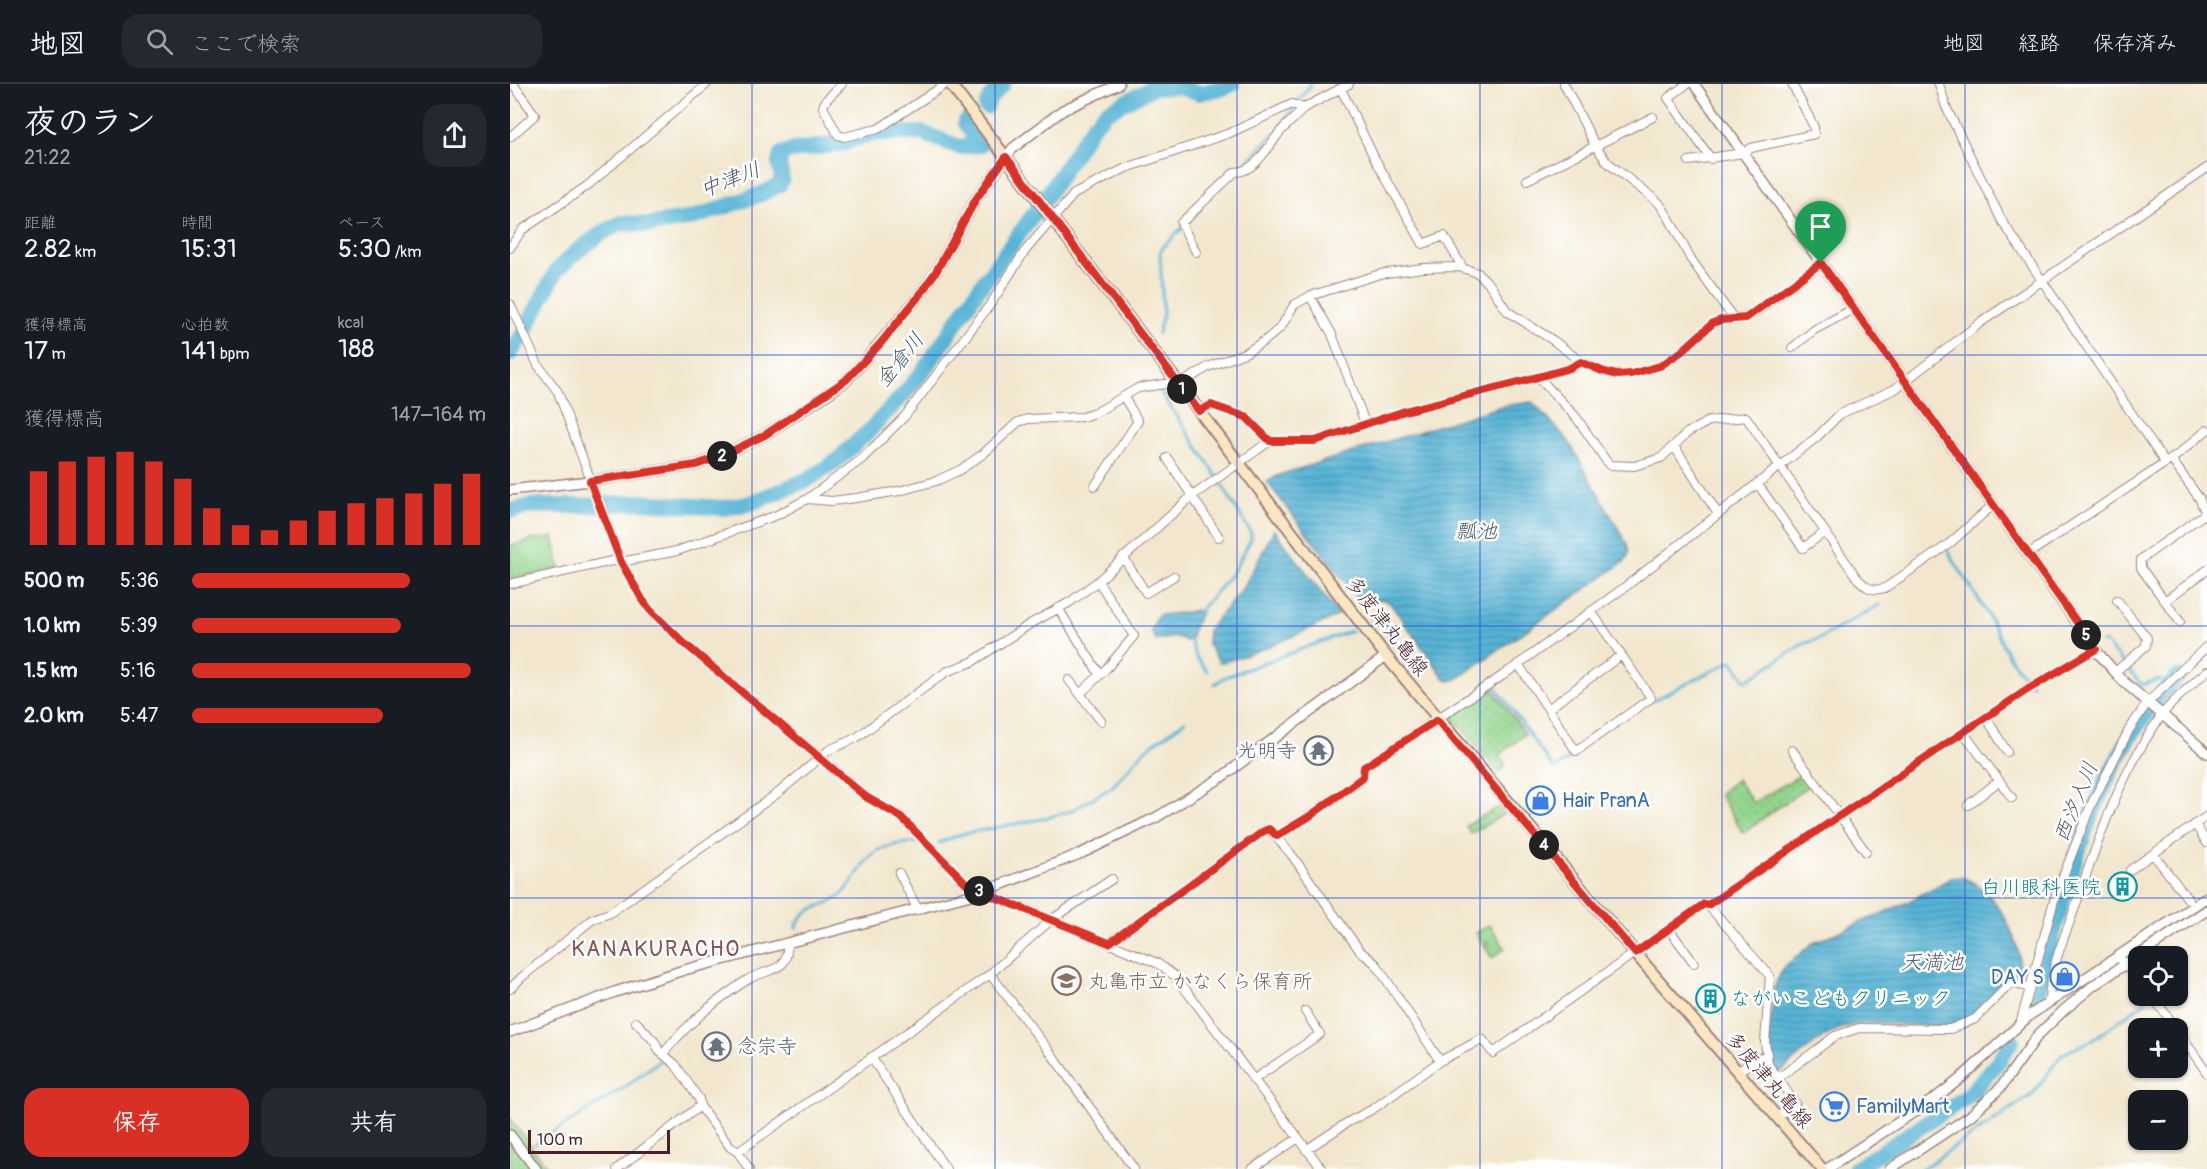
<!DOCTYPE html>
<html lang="ja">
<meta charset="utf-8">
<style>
body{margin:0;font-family:Pangolin,"Klee One",sans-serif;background:#242831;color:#f1f3f6;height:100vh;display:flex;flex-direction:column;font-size:22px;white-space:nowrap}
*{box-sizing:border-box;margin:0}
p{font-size:20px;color:#9ea1a6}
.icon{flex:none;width:33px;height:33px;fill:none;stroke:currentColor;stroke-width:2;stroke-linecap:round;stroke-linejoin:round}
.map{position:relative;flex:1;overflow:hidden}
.details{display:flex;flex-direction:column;background:#171b24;width:510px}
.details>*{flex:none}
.buttons{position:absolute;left:1618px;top:862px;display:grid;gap:12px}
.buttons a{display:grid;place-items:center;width:60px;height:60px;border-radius:12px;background:#171b24;box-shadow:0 2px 4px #0004;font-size:30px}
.scale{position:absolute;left:18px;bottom:15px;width:142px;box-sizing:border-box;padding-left:6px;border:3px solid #4a1f2b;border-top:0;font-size:16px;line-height:21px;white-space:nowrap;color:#4a1f2b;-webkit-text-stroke:4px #fff;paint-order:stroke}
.pin{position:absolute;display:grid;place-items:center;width:51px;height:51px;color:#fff;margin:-62px -26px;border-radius:50% 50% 50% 0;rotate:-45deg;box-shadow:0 0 6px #0007}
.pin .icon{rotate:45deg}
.km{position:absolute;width:30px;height:30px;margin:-15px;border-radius:50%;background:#222;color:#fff;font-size:16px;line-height:30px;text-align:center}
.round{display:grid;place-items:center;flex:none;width:63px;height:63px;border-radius:18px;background:#242831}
.headline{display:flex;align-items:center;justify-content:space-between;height:102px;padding:0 24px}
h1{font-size:33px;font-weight:600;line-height:45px}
.stats{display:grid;grid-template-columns:repeat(3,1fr);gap:9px;height:102px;padding:6px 24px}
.stats div{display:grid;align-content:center}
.stats b{font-size:26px;font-weight:600}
.stats small{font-size:16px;font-weight:400}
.stats p{font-size:16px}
.chart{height:168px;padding:12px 24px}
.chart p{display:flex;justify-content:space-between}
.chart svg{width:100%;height:108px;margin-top:6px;stroke:#d93025;stroke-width:6}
.cta{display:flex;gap:12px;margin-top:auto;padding:12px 24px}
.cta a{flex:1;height:69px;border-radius:18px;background:#d93025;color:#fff;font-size:24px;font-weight:600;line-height:69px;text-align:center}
.cta a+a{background:#242831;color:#f1f3f6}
ul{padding:0 24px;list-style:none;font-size:20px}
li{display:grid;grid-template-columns:96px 72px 1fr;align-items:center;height:45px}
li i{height:15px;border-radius:8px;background:#d93025}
header{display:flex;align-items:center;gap:36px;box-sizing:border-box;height:84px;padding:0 30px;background:#171b24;border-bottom:2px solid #363941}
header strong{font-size:28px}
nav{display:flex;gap:33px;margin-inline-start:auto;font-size:21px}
.search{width:420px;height:54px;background:#242831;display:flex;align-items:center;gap:15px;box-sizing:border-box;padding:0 21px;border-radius:18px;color:#9ea1a6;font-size:22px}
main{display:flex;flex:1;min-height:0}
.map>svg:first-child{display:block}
</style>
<header>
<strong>地図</strong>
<div class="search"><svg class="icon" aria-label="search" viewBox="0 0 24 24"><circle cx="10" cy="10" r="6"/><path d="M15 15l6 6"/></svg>ここで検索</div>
<nav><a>地図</a><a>経路</a><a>保存済み</a></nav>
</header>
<main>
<section class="details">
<div class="headline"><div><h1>夜のラン</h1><p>21:22</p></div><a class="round"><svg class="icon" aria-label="share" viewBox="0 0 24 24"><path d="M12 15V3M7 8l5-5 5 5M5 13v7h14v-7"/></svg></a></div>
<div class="stats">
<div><p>距離</p><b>2.82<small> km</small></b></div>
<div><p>時間</p><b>15:31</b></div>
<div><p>ペース</p><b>5:30<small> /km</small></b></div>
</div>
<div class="stats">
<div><p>獲得標高</p><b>17<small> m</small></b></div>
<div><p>心拍数</p><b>141<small> bpm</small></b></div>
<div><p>kcal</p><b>188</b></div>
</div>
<div class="chart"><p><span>獲得標高</span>147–164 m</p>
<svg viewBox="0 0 160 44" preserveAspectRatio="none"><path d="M5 44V14M15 44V10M25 44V8M35 44V6M45 44V10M55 44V17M65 44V29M75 44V36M85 44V38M95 44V34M105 44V30M115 44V27M125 44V25M135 44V23M145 44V19M155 44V15"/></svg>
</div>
<ul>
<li><b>500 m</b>5:36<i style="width:74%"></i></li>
<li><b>1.0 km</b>5:39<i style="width:71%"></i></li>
<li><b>1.5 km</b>5:16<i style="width:95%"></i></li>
<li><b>2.0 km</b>5:47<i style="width:65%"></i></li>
</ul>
<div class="cta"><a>保存</a><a>共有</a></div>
</section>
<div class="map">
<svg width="1697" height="1085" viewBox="0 0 1697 1085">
<defs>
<pattern id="grass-dots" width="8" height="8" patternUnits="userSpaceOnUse" patternTransform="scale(1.5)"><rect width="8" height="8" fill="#92d48b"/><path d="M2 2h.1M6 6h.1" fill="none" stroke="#7fb678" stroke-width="1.8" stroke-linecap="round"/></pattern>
<pattern id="cemetery-stones" width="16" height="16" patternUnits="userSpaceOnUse" patternTransform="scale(1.5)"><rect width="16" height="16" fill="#92d48b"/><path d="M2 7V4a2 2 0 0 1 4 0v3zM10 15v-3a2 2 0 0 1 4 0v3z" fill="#7fb678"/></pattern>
<pattern id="water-rules" width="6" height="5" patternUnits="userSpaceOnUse" patternTransform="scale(1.5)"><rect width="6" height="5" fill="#57b4d5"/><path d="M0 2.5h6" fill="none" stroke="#4a92ad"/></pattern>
</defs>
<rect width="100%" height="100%" fill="#fff"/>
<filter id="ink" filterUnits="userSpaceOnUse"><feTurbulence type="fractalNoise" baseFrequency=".0167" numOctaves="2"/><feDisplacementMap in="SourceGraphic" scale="12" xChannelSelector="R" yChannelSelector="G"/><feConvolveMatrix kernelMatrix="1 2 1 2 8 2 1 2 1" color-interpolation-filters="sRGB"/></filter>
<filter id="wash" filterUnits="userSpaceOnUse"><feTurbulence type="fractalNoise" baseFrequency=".008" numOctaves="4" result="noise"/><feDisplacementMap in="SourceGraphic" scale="24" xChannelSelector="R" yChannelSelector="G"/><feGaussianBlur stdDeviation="1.35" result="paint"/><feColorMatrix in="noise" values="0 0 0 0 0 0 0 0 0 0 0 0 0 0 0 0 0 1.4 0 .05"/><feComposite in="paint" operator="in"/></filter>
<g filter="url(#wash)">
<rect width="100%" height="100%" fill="#f2e7ce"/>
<path fill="url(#grass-dots)" stroke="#6e7a5b" stroke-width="1.5" d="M983,605L1015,650L989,671L996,682L989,689L942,633Z
M1294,689L1301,700L1233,749L1209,710L1227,695L1243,719Z
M988,723L994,730L961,750L956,742Z"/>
<path fill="url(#cemetery-stones)" stroke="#6e7a5b" stroke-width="1.5" d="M980,841L995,864L982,874L966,849Z"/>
<path fill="#92d48b" stroke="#6e7a5b" stroke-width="1.5" d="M43,453L50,485L0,495V462L20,456Z
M0,1034L5,1041L39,1085H0Z"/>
<path fill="url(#water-rules)" stroke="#506a80" stroke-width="1.5" d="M1022,318L1058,356L1117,460C1120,468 1119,472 1114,478L948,594L940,597L936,596L880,519L872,515L852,520L757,398L769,391L992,322Z
M764,446L829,531C790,549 752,568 710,579L697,559L698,546L733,504Z
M687,526L691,528L682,548L681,556L677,557L668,553L646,556L641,547L648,531L672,529Z
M1452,793C1476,802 1493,826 1502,849C1513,877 1513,883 1491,904C1478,916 1465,932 1449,939C1439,944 1429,942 1418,942C1391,941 1358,935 1332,944C1309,952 1288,974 1269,989L1263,986L1258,964L1264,904L1273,884L1303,859L1398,818L1441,794Z"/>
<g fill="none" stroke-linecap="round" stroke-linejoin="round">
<path stroke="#57b4d5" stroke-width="3" d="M769,44L801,0
M732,84L764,49
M648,250L653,229L650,169L653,163L691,125
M650,307L706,391L741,449V455L723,488L688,529
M1436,464L1478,531L1499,573L1520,600L1523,599
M863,536L870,535L876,538L907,589
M680,555L686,573L697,587
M1592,559L1595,558L1632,601L1648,595L1652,598
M705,600L715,593L841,547
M1142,617L1222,577L1236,597L1291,561L1311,554L1369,521
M941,631L985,602L1044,685L1068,669
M429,759L452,750L532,735L561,727L602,703L636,665L675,637
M286,844C294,820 312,826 330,812C346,800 351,775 369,766C382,760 398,759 411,758
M1656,921L1697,979
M25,1060L115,1003L149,977
M1412,1085L1523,1010L1551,971L1582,956L1637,917"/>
<path stroke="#57b4d5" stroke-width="16" d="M476,23L480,14L493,0
M15,246L47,186L65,169L92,149L111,139L138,141L183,134L254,109L269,101L272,94L269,79L271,70L280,67L334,59L355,51L367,49H412L449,63L470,61L455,39L457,37
M0,270L11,253
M0,427L20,422H71L132,418L213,424L238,420L297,396L325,378L359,347L394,310L417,282L466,209L531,120L582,43L596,28L644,3L670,2L689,9L717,3L722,0
M1526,914C1555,807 1585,672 1668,593
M1345,1085L1458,1012L1489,977L1502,956"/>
</g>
</g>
<g filter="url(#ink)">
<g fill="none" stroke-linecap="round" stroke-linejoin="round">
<defs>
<path id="minor" d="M332,0L316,16L313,23L328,51L334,53L368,45L436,0
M1054,0L1085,61L1097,78L1149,119L1159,134L1180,174L1224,235
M1177,0L1158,14L1201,75
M1429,0L1436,23L1492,137L1655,379
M831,5L865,75L913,160L934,152L953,184
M0,53L25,31L3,0
M1179,77L1233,69L1241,64L1304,50V43L1282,0
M1017,96L1143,33
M0,164L12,146L77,102L197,0
M686,168L671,139L725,88C746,88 758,62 770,48C778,40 786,33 794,24
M800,212L822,250L855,339
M0,220L28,281L48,308L111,478L132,515L140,526L174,559L356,713L391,733L459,802L647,879L665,892L812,1085
M1282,264L1304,246L1343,225
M1028,293L1066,333L1099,381L1124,382L1151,374L1177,349L1199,337L1236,333L1347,494C1357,504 1361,508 1375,504L1439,460L1483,421
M689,327L701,321L736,333L760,357
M1164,362L1208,430
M657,374L709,453
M1661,375L1689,414L1697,432
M1247,399L1293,464L1315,448
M585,402L628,337L614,313
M297,415L352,375L395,332L482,218L515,167L564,110L616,84L720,49L782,20L794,24L839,0
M1518,470L1666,372L1697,346
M613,473L636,509L664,492
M0,500L102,477L111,478L167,467L267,431L297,415L322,417L346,414L389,407L426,397L450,386L473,370L508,338L518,335L573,333L585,329L628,304L675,297L698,283L737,268L757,255L771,243L784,221L800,212L870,190L913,184L949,183L968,189L980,201L997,227L1044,257L1071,278L1092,287L1107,291L1121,290L1150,282L1171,268L1203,239L1211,236L1230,235L1243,230L1311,179
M1655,517L1697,486
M548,524L590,591
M1670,538L1631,484V475L1696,429
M1008,580L1066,667L1141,614L1081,527
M1605,588L1636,562L1637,554L1607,516
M559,596L591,637
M570,610L596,585L624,552L588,497
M1038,625L1110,572
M1476,633L1497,668
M1453,648L1502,714
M1282,666L1356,768
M1458,721L1489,697
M1685,740L1697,759
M767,752L799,732L853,693L854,683L992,592L1115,503L1307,353L1330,330L1385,305L1470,239L1697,84
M1643,770L1678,815
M1620,786L1697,732
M389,789L408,826
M1198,821L1260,892L1255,958L1258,980L1285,1019L1276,1028L1267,1032
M1159,845L1184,879
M599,859L754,747L759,745L781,770L850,867L866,880L930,977
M1608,872L1629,897
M480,890L543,972L624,1085
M0,905L12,893L83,835L100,829L268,709L319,666L346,654L436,588L462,578L520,540L560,518L588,497L681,413L760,357H805L895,327L1028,293L1060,284L1071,278
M1642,912L1667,945
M1539,918C1539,888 1553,857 1563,829C1586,761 1609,691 1651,632C1664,615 1681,601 1697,587
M126,938L145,958L149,967L165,980L189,1015L190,1022L220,1063L228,1068L239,1085
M1510,940L1545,813L1581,721L1619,646L1637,619L1697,562
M1668,947L1697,989
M153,970C176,941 206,916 237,896C246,890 264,887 271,881C277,876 277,867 278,859
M361,973L436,1085
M1228,987L1257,970
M1267,995L1325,952L1349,944L1440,945L1465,935L1501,899L1520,904
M743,996L810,950L795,927
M796,1066L838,1038L863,1025L930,977L972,955L983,969L1194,820L1198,821L1431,663L1517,606L1586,565
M228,1068L480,890L541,836L602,795
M107,1085L190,1022
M742,1085L787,1055"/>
<path id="tertiary" d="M1184,0L1589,570L1614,598L1697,669
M0,406L80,397L186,381L209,373L255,351L316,311L337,296L350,282L409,212L427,186L466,115L503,64L553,26L609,0
M0,948L105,908L174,886L472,808L572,769L647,733L709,695L876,572
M0,1051L26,1085
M1317,1085L1424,1015L1450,995L1520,931L1697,813
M1380,1085L1460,1032L1491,1003L1528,951L1554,926L1584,901L1697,826"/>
<path id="secondary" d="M440,0L876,572L1125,869L1312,1085"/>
</defs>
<use href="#minor" stroke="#9e837c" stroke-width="10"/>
<use href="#tertiary" stroke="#9e837c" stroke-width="12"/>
<use href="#secondary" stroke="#9e837c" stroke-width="14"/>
<use href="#minor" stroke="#fff" stroke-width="8"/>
<use href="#tertiary" stroke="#fff" stroke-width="9"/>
<use href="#secondary" stroke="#fbe6c4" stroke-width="10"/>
</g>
</g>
<g fill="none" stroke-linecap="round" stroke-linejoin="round" filter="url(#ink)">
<defs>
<path id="route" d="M496,73L689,327L701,321L736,333L760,357H805L895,327L1028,293L1060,284L1071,278L1092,287L1107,291L1121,290L1150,282L1171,268L1203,239L1211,236L1236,234L1311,179L1586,565L1517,606L1431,663L1198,821L1194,820L1125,869L927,636L854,683L853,693L800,732L767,752L759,745L754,747L599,859L472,808L459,802L391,733L356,713L174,559L140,526L132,515L111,478L80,397L186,381L209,373L255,351L336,296L370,260L409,212L427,186L466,115Z"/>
</defs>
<use href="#route" stroke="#fff" stroke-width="12"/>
<use href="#route" stroke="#d93025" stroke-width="8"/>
</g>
<path fill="none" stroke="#1d4ed8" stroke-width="1.5" stroke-opacity="0.55" d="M242,0V1085M485,0V1085M727,0V1085M970,0V1085M1212,0V1085M1455,0V1085M0,271H1697M0,542H1697M0,814H1697"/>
<defs>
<symbol id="temple-ring" viewBox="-11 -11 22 22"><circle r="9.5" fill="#fff" stroke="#6b7280" stroke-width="1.5"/><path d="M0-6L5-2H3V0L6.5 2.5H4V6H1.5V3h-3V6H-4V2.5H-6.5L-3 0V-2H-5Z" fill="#6b7280"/></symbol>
<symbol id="shop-ring" viewBox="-11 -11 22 22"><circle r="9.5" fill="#fff" stroke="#3f7fe0" stroke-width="1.5"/><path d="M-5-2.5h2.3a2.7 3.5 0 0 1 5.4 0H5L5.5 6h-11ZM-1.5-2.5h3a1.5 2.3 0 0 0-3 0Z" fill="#3f7fe0"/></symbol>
<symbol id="building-ring" viewBox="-11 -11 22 22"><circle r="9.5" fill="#fff" stroke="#0f9aa8" stroke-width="1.5"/><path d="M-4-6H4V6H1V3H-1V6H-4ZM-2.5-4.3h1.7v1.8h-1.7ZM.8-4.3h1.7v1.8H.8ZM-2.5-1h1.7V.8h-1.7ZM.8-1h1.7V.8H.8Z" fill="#0f9aa8"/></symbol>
<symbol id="school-ring" viewBox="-11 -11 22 22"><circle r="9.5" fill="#fff" stroke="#8d6e63" stroke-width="1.5"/><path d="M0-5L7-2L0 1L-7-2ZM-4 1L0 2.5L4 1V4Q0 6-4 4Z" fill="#8d6e63"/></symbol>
<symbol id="supermarket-ring" viewBox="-11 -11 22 22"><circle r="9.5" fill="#fff" stroke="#3f7fe0" stroke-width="1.5"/><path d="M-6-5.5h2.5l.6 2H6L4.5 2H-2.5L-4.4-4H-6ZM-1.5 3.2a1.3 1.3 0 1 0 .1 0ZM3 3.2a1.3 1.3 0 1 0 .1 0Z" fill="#3f7fe0"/></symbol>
</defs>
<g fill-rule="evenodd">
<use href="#temple-ring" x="792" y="650" width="33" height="33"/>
<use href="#shop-ring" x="1014" y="700" width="33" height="33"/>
<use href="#building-ring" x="1596" y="786" width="33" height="33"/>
<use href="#shop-ring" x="1538" y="876" width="33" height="33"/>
<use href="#school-ring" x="540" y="880" width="33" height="33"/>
<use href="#building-ring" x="1184" y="898" width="33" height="33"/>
<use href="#temple-ring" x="190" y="946" width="33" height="33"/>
<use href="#supermarket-ring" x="1308" y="1006" width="33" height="33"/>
</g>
<g text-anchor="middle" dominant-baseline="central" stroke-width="5" stroke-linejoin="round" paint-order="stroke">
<g font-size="20" fill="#4a1f2b" stroke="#fff">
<text transform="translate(877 542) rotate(52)">多度津丸亀線</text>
<text transform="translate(1259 996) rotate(49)">多度津丸亀線</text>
</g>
<g font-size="20" fill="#5b616d" stroke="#fff" text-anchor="end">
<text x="787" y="666">光明寺</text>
<text x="227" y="962" text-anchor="start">念宗寺</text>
</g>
<g font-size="20" fill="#366cbe" stroke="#fff" text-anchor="start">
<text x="1052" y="716">Hair PranA</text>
<text x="1534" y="893" text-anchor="end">DAY S</text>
<text x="1346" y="1022">FamilyMart</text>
</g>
<g font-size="20" fill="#0d838f" stroke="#fff" text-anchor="end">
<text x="1591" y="803">白川眼科医院</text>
<text x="1221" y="914" text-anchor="start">ながいこどもクリニック</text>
</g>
<g font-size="20" fill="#785e54" stroke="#fff" text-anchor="start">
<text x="578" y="897">丸亀市立 かなくら保育所</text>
</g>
<g font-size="21" font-style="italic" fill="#4f5b6f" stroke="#fff">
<text transform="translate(220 96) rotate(-21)">中津川</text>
<text transform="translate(390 276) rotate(-51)">金倉川</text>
<text x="966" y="447">瓢池</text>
<text transform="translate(1566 718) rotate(-68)">西汐入川</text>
<text x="1422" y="878">天満池</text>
</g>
<g font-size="22" letter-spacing="1.5" fill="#845256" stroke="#fff">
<text x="146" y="865">KANAKURACHO</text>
</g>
</g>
</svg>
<div class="buttons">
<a><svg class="icon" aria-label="locate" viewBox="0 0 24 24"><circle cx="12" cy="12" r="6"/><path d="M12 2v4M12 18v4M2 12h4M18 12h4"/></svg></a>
<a>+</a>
<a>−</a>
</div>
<div class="scale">100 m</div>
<div class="pin" style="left:1311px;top:179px;background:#1e9e55"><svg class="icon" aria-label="arrive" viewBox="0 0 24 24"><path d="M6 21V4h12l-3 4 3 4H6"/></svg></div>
<b class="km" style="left:672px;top:305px">1</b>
<b class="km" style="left:212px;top:372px">2</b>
<b class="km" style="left:469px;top:807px">3</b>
<b class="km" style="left:1034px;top:761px">4</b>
<b class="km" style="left:1576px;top:551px">5</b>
</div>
</main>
